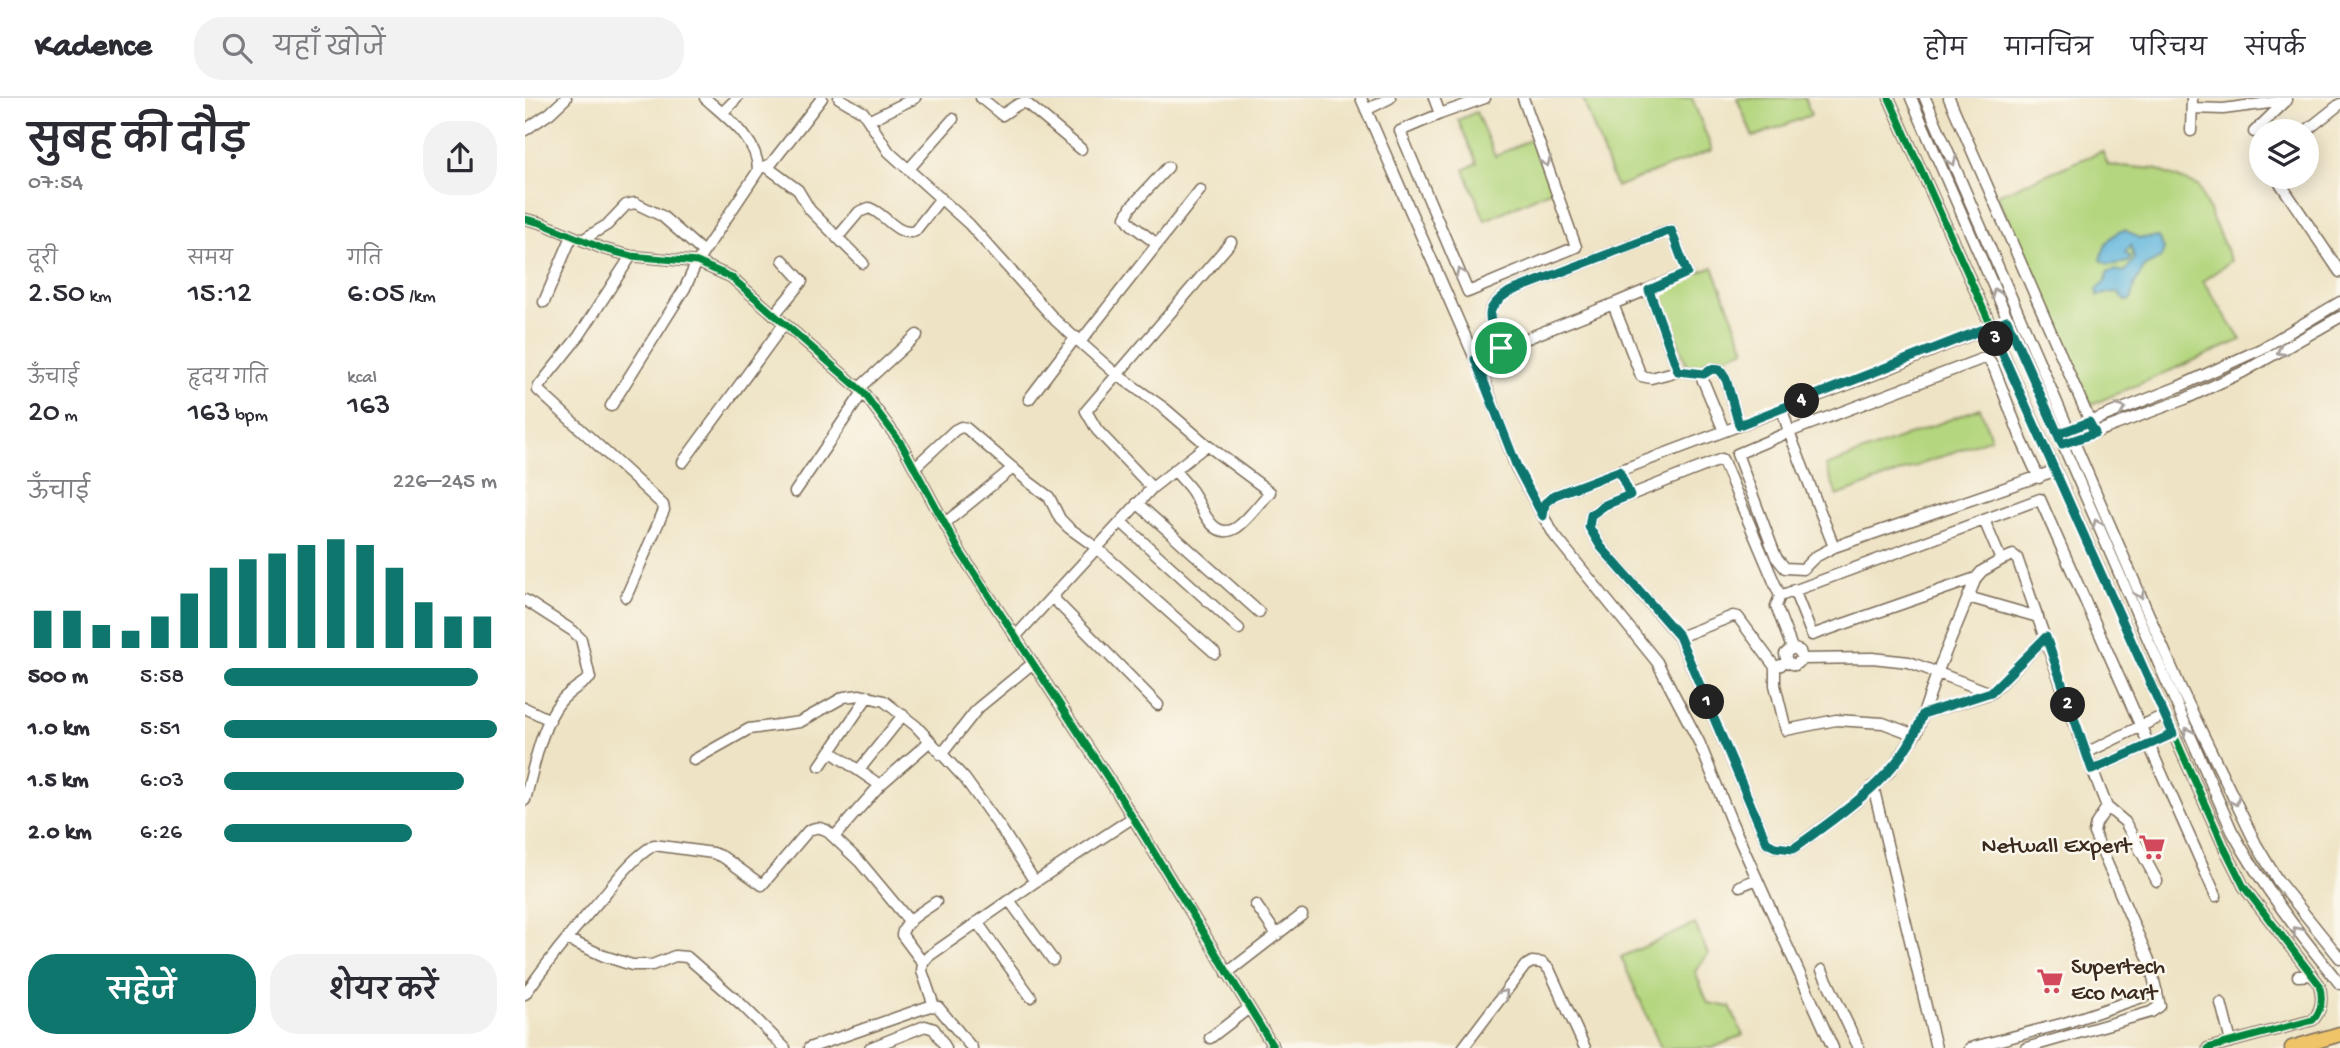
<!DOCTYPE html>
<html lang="hi">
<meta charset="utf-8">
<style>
body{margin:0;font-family:"Gochi Hand","Playpen Sans Deva",sans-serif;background:#f2f2f3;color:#2b2b33;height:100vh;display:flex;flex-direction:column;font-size:26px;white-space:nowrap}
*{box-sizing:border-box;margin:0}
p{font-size:23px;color:#7c7c81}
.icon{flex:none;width:38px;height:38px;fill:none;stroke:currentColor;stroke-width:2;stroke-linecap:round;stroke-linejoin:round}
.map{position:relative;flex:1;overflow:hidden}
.drawer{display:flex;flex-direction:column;background:#fff;width:525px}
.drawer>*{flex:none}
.controls{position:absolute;left:1724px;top:21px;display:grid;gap:14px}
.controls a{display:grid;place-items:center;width:70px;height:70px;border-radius:50%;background:#fff;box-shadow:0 4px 18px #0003;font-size:35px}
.pin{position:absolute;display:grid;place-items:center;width:60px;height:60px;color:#fff;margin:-30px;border:4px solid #fff;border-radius:50%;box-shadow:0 2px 7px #0007}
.km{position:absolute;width:35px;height:35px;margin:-18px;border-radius:50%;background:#222;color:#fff;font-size:19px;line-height:35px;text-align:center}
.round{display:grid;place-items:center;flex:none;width:74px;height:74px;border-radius:28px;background:#f2f2f3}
.headline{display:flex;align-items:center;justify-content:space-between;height:119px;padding:0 28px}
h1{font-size:38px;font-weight:600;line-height:52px}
.stats{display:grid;grid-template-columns:repeat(3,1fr);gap:10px;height:119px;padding:7px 28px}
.stats div{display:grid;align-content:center}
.stats b{font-size:30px;font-weight:600}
.stats small{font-size:19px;font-weight:400}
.stats p{font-size:19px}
.chart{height:196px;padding:14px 28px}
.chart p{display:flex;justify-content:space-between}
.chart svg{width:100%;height:126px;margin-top:7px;stroke:#0f766e;stroke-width:6}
.cta{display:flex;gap:14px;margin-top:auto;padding:14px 28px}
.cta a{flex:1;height:80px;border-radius:28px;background:#0f766e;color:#fff;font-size:28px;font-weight:600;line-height:80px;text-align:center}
.cta a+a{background:#f2f2f3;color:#2b2b33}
ul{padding:0 28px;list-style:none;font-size:23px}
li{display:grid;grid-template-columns:112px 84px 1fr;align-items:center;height:52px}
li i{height:18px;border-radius:9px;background:#0f766e}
header{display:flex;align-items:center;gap:42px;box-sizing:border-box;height:98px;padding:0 35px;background:#fff;border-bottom:2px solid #e1e1e2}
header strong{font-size:33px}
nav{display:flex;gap:38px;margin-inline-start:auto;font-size:24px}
.search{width:490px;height:63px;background:#f2f2f3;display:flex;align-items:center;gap:18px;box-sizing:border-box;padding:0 24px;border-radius:28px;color:#7c7c81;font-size:26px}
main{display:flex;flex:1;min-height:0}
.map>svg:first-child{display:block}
</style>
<header>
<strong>Kadence</strong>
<div class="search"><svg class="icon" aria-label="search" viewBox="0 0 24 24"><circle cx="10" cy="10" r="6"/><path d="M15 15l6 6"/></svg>यहाँ खोजें</div>
<nav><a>होम</a><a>मानचित्र</a><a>परिचय</a><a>संपर्क</a></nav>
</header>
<main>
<section class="drawer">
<div class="headline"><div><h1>सुबह की दौड़</h1><p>07:54</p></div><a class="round"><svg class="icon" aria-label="share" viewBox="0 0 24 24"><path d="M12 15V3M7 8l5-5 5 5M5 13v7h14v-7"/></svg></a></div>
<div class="stats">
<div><p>दूरी</p><b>2.50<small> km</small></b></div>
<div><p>समय</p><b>15:12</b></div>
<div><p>गति</p><b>6:05<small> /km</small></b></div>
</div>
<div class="stats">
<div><p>ऊँचाई</p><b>20<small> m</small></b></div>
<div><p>हृदय गति</p><b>163<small> bpm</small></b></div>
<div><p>kcal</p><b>163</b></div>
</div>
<div class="chart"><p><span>ऊँचाई</span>226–245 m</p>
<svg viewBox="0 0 160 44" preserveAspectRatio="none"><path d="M5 44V31M15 44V31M25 44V36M35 44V38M45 44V33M55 44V25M65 44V16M75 44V13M85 44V11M95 44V8M105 44V6M115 44V8M125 44V16M135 44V28M145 44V33M155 44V33"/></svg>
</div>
<ul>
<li><b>500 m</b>5:58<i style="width:93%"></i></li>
<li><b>1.0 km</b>5:51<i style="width:100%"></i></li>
<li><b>1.5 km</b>6:03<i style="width:88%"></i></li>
<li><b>2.0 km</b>6:26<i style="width:69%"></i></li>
</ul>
<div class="cta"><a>सहेजें</a><a>शेयर करें</a></div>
</section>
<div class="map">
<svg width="1815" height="950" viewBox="0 0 1815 950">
<rect width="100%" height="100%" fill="#fbf7ec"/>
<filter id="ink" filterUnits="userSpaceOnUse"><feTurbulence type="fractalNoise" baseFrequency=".0143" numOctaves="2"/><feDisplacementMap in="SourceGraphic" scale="14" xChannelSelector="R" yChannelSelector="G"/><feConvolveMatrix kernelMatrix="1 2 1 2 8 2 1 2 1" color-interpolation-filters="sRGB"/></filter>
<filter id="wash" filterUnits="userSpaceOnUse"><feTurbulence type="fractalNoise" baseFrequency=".00686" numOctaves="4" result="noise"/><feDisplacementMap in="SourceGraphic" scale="28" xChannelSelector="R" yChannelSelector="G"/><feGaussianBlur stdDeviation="1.57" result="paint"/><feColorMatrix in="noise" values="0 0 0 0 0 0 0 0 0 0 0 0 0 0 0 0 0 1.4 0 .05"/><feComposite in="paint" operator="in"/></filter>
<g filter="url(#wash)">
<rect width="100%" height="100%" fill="#eee3c4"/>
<path fill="#b4d67e" stroke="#78804e" stroke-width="2" d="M1060,0H1167L1187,52L1091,89L1058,1Z
M1212,0H1280L1286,17L1228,39Z
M951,14L970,58L1007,41L1029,91L960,122L939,72L952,65L933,22Z
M1577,53L1583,67L1630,71L1673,88L1706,163L1678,183L1716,242L1566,307L1472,97Z
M1188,169L1220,251L1164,273L1133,191Z
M1455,310L1466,340L1312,398L1301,368Z
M1170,826L1183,856L1170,874L1183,905L1205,909L1218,937L1188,950H1136L1096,859Z"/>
<path fill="#5eb5db" stroke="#4c707c" stroke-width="2" d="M1600,132L1614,140L1633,139L1639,151L1636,160L1620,168L1609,187L1607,200L1603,203L1597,200L1594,195L1588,194L1573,198L1572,191L1581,183L1582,175L1590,172L1600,174L1609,161L1606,147L1600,155L1606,159L1603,164L1584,167L1576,162C1578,149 1586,134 1600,132Z"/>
</g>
<g filter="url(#ink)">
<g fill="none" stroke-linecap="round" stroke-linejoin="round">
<defs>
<path id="minor" d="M314,0L338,14L364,54L444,126L531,223L591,276L639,310L682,347L745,394C735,405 723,422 711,430C687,444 676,407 667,393C662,386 655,379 649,372
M456,0L477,17L492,7L500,4L556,51
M836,0L958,279L991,369L1018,418
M909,0L915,16
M960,0L915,16L875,33L943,194L1051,149L998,0
M1364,0L1700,751L1719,789L1794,886C1798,899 1798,911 1788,922L1683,950
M1386,0L1707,733C1738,789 1775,837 1815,886
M1400,0L1656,591L1731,746L1753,783L1815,860
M1424,0L1570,335
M1667,10L1698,11L1760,3
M841,12L865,0
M197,15L212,0
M345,22L390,0
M0,32L25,15L41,0
M1666,33L1667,0
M1781,33L1815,6
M1729,34L1762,2
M242,69L273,92L285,112L338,165
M235,70L246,66L297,0
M384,71L428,21
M1751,79L1815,174
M0,121L16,125L79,151L106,158L172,164L206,179L338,294L376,345L434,452L594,697L749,950
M312,140L334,114L344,110C360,115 372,139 390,133L416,100
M57,142L82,127L101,107L110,105L137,118L178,154
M632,146L607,127L601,119L606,109L643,69
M1124,192L1153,273
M19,204L47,138
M249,217L277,183L258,162
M556,243L675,92
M976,250C966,221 954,213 984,194L1146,132L1162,175L1088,206
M950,261L1088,206L1116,278L1126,280L1153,273L1179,276
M334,290L392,237
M504,301L551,239
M86,308L160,190L172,164L233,73C234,42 201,19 180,0
M1257,311L1264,334L1212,356L1251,459L1260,470L1278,471L1290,459L1309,449L1529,373
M1199,333L1177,280C1180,273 1187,269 1195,272L1201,281L1214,327
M1539,334L1653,289L1736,251L1815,204
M1542,345L1660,301L1718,274L1815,219
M158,364L259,226
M390,369L430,332L436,329L441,330L504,384L524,399L535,421L544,430L572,450L690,555
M1094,373L1105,397
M627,390L572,332L561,313L706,144
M270,394L338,294
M612,405L734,514
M1459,422L1476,462L1488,457L1492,460L1551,629L1582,709L1571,726L1569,735L1624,862L1635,908L1626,914L1501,950
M596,424L714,531
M420,425L488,370
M1309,449L1264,334L1459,260L1465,263L1469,270L1497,343L1514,380
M1269,492L1287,537L1451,480
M101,499L139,412L138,407L13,292L14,288L54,238L106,158
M527,499L633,607
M1443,499L1513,519
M0,502L48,533L56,541L65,580C55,587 43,594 35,604C16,627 8,673 0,702
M490,539L627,390L682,347
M1154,539L1076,449L1064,429L1066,417L1080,407L1197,361L1255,498
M1267,550L1260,556L1262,564L1270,567L1277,561L1347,560L1384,564L1466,595L1521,539
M1277,561L1275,553L1267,550L1251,508L1255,498L1515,401L1691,798
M1256,567L1250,569V587L1261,632L1311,622L1358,625L1390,637
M1250,569L1213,519L1208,518L1154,539L1242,745L1250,749L1268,751L1330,705L1364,674L1392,634L1412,575L1451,480L1457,473L1476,462
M0,610L25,622
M1398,616L1466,595
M305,653L355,687
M1561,655L1639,617
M416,657L453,610L508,565
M169,662L224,631L275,624L319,599L335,597L359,603L391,628L440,681L477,732L510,784
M295,668L343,598
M334,672L378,617
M1567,672L1648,636
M1348,688L1411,950
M1582,709L1600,724L1632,783
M309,739L355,687L404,644
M1215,788L1232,781
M484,802L528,862
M731,807L752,837
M452,824L506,899
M42,841L79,858L107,867H127L150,858L162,859L217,907L260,950
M398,865L404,858L510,784L607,720
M1297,872L1334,950
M702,875L777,817
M1773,878L1788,877
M0,896C21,866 44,837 68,810C88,788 103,763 129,747L188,755L198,759L237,787L283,733C290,729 294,729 301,732L335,764L385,824
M1696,905L1706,944
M409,908L397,873L398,865L377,837C379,822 399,813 411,804
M685,940L724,910
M284,950L405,908L413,909L447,950
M345,950L400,928L409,931L421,950
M938,950L1000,868L1007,864L1017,865L1024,871L1060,950
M1308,950L1206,723L1174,644L1132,564L1030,438L1018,418L1020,405L1030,397L1348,277L1482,222
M1445,950L1540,925L1632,894"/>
<path id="major" d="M1767,950L1815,936"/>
</defs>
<use href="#minor" stroke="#7a6b58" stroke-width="13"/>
<use href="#major" stroke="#7a6b58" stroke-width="17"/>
<use href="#minor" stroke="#fff" stroke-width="10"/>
<use href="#major" stroke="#efc469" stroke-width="14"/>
<defs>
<path id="cycleway" d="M1364,0L1700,751L1719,789L1794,886C1798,899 1798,911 1788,922L1683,950
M0,121L16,125L79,151L106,158L172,164L206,179L338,294L376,345L434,452L594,697L749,950"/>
</defs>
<use href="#cycleway" stroke="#fbf7ec" stroke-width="11"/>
<use href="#cycleway" stroke="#00873e" stroke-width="7"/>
</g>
<defs><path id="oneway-chevron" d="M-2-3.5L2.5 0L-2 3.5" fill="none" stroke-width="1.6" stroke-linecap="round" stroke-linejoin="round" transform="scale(1.75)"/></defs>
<g stroke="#a79f9a">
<use href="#oneway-chevron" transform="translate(1427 63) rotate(67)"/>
<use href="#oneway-chevron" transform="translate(1021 64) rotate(70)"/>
<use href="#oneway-chevron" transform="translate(935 175) rotate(-113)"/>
<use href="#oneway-chevron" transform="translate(1471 195) rotate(-113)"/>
<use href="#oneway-chevron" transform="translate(1756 253) rotate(151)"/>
<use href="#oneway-chevron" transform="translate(1596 311) rotate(-21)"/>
<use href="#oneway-chevron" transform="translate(1572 426) rotate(-114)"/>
<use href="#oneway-chevron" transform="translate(1615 496) rotate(66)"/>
<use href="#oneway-chevron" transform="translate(1663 634) rotate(-114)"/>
<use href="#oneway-chevron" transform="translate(1710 703) rotate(64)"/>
<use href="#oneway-chevron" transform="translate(1772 833) rotate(-129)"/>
<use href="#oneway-chevron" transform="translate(979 896) rotate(-53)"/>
</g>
</g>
<g fill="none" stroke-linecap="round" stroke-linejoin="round" filter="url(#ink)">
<defs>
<path id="route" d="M976,250L950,261L992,369L1018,418L1020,405L1030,397L1094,373L1105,397L1080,407L1066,417L1064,429L1076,449L1154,538L1242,745L1250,749L1268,751C1318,714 1377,678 1398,616L1466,594L1521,539L1567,672L1648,636L1466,230L1482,222L1537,346L1570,335L1564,324L1533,336L1482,222L1214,327L1201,281L1195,272L1187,271L1179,276L1153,273L1124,192L1162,175L1146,132L984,194C954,214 966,221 976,250"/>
</defs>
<use href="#route" stroke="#fff" stroke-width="14"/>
<use href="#route" stroke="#0f766e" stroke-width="9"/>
</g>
<defs>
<symbol id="supermarket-bare" viewBox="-9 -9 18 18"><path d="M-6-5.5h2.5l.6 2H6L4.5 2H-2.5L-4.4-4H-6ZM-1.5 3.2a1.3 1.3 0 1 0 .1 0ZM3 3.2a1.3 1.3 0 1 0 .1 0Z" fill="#d1495b" stroke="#fbf7ec" stroke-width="2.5" paint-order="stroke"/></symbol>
</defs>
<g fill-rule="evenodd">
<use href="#supermarket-bare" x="1608" y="730" width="38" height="38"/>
<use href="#supermarket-bare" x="1506" y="864" width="38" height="38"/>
</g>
<g text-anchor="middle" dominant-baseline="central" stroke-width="5" stroke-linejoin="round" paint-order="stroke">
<g font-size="23" fill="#3b2a1e" stroke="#fbf7ec" text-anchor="end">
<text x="1606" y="749">Netwall Expert</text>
<text x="1546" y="870" text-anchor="start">Supertech<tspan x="1546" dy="26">Eco Mart</tspan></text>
</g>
</g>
</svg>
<div class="controls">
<a><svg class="icon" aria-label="layers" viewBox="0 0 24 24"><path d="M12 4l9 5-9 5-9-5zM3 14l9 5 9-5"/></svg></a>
</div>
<div class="pin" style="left:976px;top:250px;background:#1e9e55"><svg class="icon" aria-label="arrive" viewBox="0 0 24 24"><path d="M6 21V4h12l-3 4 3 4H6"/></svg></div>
<b class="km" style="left:1182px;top:604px">1</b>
<b class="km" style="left:1543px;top:607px">2</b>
<b class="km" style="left:1471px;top:241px">3</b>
<b class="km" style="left:1277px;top:303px">4</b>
</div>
</main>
